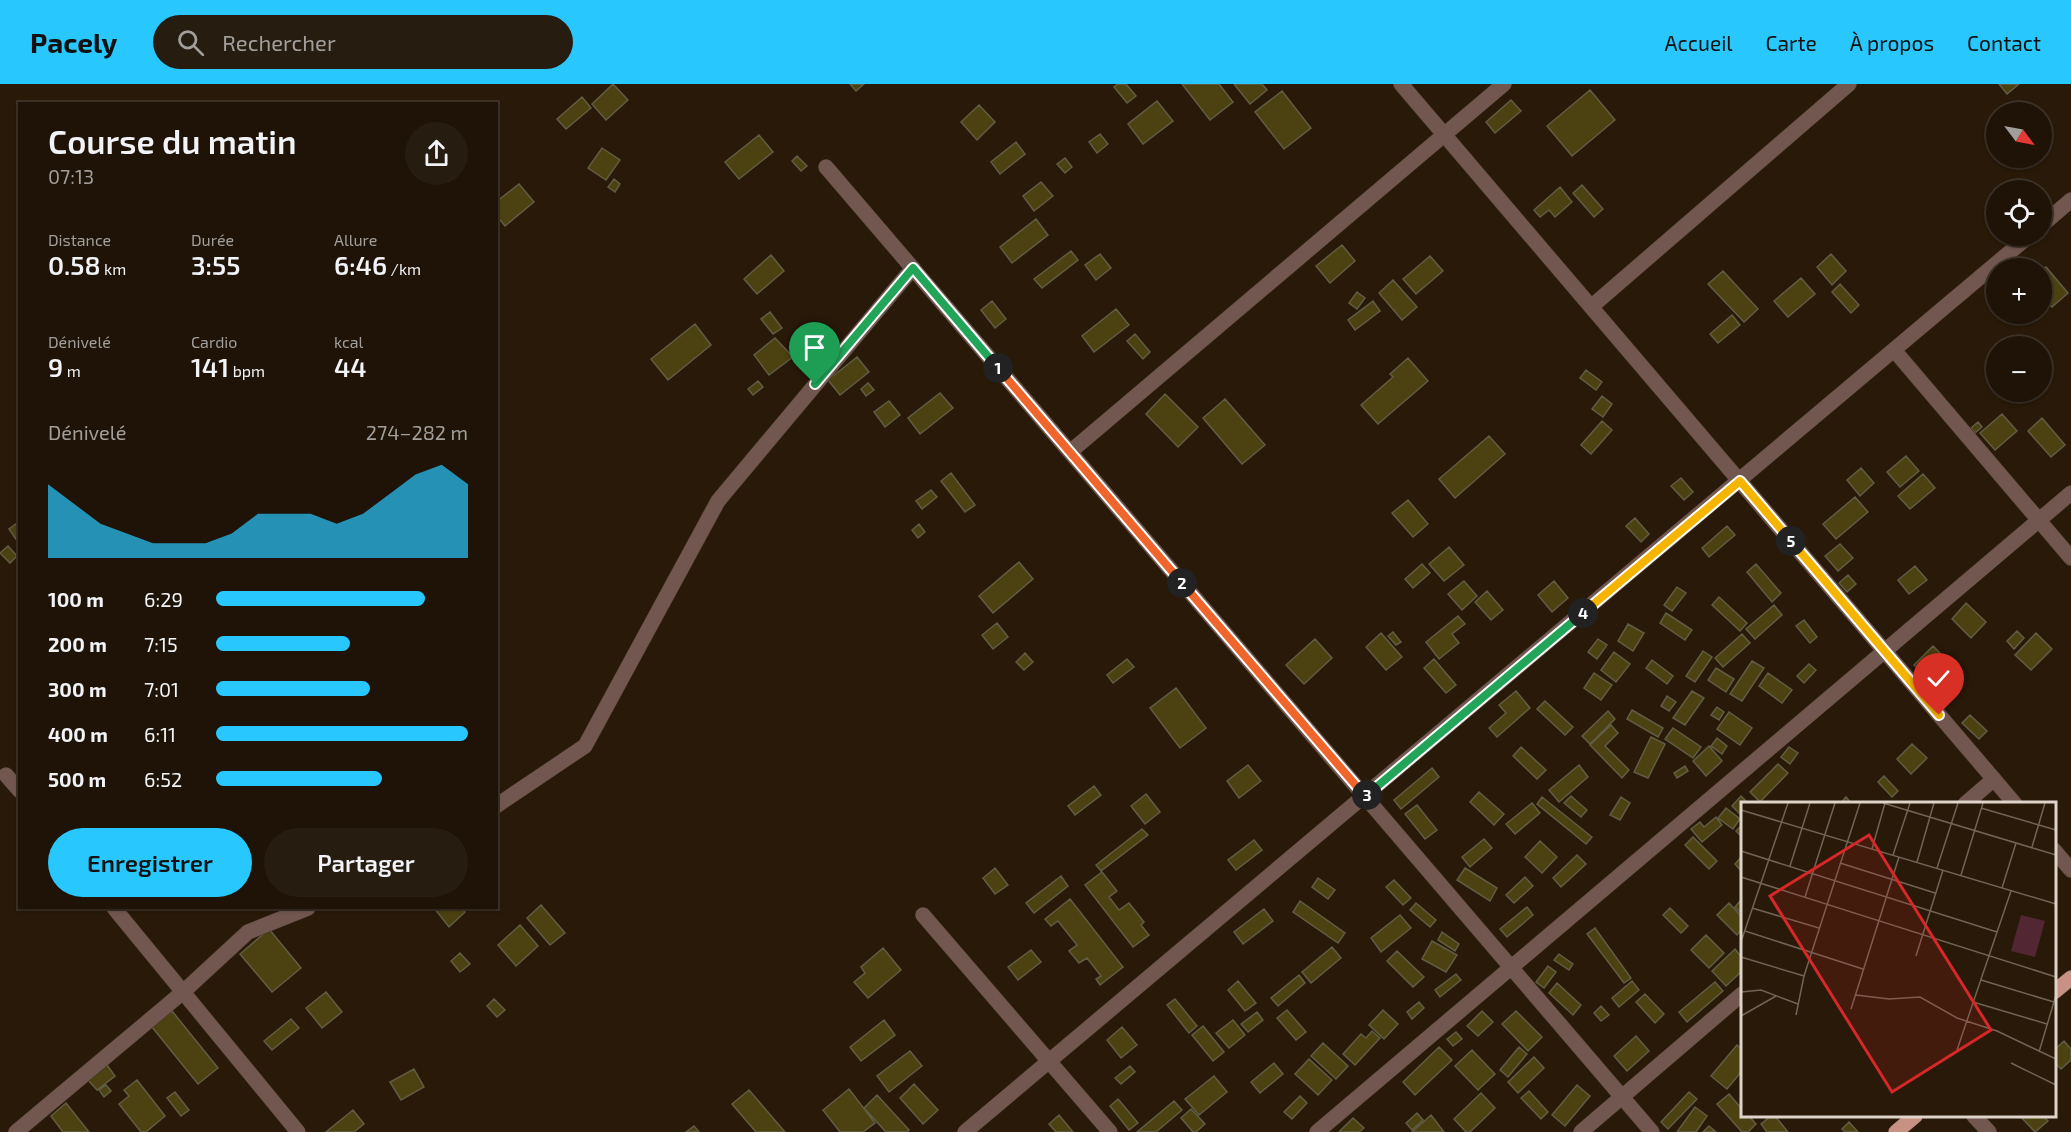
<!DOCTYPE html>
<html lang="fr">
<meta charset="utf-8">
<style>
body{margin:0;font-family:"Exo 2",sans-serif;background:#261c10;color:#f1f3f6;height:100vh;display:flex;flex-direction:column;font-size:22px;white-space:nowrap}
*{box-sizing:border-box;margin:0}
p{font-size:20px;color:#a19e9b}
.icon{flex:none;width:33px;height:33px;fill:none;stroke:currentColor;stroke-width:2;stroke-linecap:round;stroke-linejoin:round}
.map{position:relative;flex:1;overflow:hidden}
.sheet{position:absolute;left:18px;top:18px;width:480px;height:807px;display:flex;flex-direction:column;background:#1e1306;border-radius:0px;box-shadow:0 2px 4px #0004,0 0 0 2px #3c3228}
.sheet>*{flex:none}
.needle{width:39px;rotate:122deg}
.controls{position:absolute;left:1986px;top:18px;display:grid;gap:12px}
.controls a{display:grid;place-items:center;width:66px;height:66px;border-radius:50%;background:#1e1306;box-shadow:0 2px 4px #0004,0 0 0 2px #3c3228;font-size:30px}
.pin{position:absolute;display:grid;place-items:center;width:51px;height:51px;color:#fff;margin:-62px -26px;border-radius:50% 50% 50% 0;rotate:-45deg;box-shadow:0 0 6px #0007}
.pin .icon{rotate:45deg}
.km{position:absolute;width:30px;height:30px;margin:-15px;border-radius:50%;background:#222;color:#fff;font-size:16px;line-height:30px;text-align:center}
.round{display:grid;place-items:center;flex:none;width:63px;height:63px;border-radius:32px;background:#261c10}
.head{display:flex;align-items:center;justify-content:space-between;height:102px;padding:0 30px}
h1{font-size:33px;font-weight:600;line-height:45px}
.metrics{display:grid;grid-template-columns:repeat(3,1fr);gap:9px;height:102px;padding:6px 30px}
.metrics div{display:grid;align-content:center}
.metrics b{font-size:26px;font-weight:600}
.metrics small{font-size:16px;font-weight:400}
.metrics p{font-size:16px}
.chart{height:168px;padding:12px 30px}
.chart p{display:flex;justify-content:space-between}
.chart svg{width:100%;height:108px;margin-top:6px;fill:#28c8ff;opacity:.7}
.primary-button{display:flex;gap:12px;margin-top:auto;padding:12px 30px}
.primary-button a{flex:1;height:69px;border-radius:36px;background:#28c8ff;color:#111;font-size:24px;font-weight:600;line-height:69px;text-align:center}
.primary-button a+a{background:#261c10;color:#f1f3f6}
ul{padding:0 30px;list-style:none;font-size:20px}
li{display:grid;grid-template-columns:96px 72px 1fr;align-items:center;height:45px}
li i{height:15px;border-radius:8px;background:#28c8ff}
header{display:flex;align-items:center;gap:36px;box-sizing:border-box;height:84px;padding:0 30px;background:#28c8ff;color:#111}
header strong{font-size:28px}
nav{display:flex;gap:33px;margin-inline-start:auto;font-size:21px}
.search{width:420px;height:54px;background:#261c10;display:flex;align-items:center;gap:15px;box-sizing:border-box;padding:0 21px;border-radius:33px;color:#a19e9b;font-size:22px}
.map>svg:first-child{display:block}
</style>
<header>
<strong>Pacely</strong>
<div class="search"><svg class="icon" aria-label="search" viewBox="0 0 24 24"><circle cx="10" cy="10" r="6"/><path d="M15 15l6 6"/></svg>Rechercher</div>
<nav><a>Accueil</a><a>Carte</a><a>À propos</a><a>Contact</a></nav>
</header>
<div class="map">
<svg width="2071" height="1048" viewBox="0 0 2071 1048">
<rect width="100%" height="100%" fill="#281908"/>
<path fill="#4c4211" stroke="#615d45" stroke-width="1.5" d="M613,0L628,16L606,36L592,20Z
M850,0H864L856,7Z
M1118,0H1126L1136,12L1127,19L1114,3Z
M1182,0H1219L1233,18L1210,36Z
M1234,0H1262L1267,6L1250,20Z
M1999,0H2019L2007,10Z
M1590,6L1615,36L1572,72L1547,42Z
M1282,7L1311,44L1284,65L1255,28Z
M582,13L591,24L566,45L557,35Z
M1511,16L1521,27L1495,49L1486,38Z
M1157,17L1173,37L1143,60L1128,40Z
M979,21L995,38L977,56L961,38Z
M1100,50L1108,60L1097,69L1089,58Z
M759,51L773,68L739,95L725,78Z
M1016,58L1025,70L1000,90L991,78Z
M602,64L620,76L606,96L588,84Z
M797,72L807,82L801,87L792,77Z
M1065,74L1072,83L1065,89L1057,80Z
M614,95L620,100L615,108L608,103Z
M1041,98L1053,112L1034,127L1023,112Z
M519,100L534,118L505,142L496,131V118Z
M1582,101L1603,125L1594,133L1573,109Z
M1560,103L1572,118L1555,133L1549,126L1540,133L1534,126Z
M1036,135L1048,151L1012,179L1000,163Z
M1342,161L1355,177L1330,199L1316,182Z
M1071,167L1078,176L1042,204L1034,195Z
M1100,170L1111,184L1096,196L1085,181Z
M1831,170L1846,187L1832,201L1817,183Z
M771,171L784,187L757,210L744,195Z
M1430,172L1443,187L1416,210L1403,195Z
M2046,183L2068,209L2052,223L2049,220L2045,224L2042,220V186Z
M1723,187L1758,225L1744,238L1708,200Z
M1801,194L1815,210L1788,233L1774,217Z
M1393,196L1417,223L1402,236L1379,209Z
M1840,200L1859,221L1851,229L1832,208Z
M1357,208L1365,214L1357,225L1349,219Z
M992,217L1006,235L995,244L981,226Z
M1373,217L1380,227L1355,246L1348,236Z
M1116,225L1129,241L1094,268L1082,252Z
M770,228L782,244L773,250L761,235Z
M1732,231L1740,241L1718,259L1710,250Z
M695,240L711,261L668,296L651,275Z
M1135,250L1150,268L1143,275L1127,257Z
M775,254L793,273L769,291L754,271Z
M857,273L869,288L840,311L828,296Z
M1408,274L1428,297L1378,340L1361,321L1393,293L1390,290Z
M1586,286L1602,298L1596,306L1580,294Z
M758,297L763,303L753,311L748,305Z
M868,299L874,306L866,312L861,305Z
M940,309L953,324L920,350L908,334Z
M1165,310L1198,343L1178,363L1146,330Z
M1602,312L1612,320L1603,333L1592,325Z
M1225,315L1265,361L1242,380L1203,334Z
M889,317L900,331L885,343L874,328Z
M2002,330L2017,347L1995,366L1980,349Z
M2042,334L2065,361L2051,373L2028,347Z
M1602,337L1612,346L1591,370L1581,361Z
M1978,338L1982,343L1975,349L1971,344Z
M1489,352L1505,370L1455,414L1439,395Z
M1906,372L1919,387L1900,403L1887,388Z
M1861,384L1874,399L1860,412L1847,396Z
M951,389L975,421L965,428L941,397Z
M1923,390L1935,404L1910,425L1898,412Z
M1681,394L1693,408L1684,416L1671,402Z
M931,406L937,413L922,425L916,417Z
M1855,413L1868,428L1836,455L1823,440Z
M1408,416L1428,440L1413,453L1392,429Z
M1635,434L1649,450L1641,458L1626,442Z
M20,437V461L9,445Z
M919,440L925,448L918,454L912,446Z
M1727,442L1735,451L1709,473L1702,464Z
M1840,460L1853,474L1838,487L1825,472Z
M8,462L17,472L10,479L0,469Z
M1449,463L1464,481L1444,497L1429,480Z
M1019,478L1033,495L993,529L979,512Z
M1422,480L1430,489L1413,504L1405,495Z
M1756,480L1781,509L1772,518L1747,488Z
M1915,482L1927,496L1909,510L1898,496Z
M1848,491L1856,500L1847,508L1839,499Z
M1464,497L1477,512L1462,526L1448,510Z
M1554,497L1568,514L1552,528L1538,511Z
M1677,503L1686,509L1672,527L1664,521Z
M1487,507L1503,526L1491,536L1475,518Z
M1719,513L1747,539L1740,547L1712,521Z
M1966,519L1986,538L1971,554L1952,535Z
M1774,521L1782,531L1755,555L1746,545Z
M1666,529L1692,546L1685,556L1660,539Z
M1458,532L1465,540L1452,550L1459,559L1439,575L1426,558Z
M1804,536L1817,553L1810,559L1796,542Z
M997,539L1008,553L993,565L982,551Z
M1628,540L1644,549L1633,567L1618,557Z
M2017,547L2024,554L2014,565L2007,557Z
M1393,548L1401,558L1396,561L1388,552Z
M1381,549L1402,573L1386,586L1366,563Z
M2036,549L2052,565L2031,586L2015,571Z
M1742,550L1750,559L1723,583L1715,574Z
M1315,555L1332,574L1304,600L1286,581Z
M1598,555L1607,561L1597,575L1588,568Z
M1933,562L1962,591L1941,613L1934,606L1940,599L1923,582L1919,586L1914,581Z
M1703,567L1712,573L1695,598L1686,592Z
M1614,568L1630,580L1616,598L1601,586Z
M1025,569L1033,578L1024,586L1016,578Z
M1127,575L1134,583L1113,599L1107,591Z
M1434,575L1456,601L1446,609L1424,584Z
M1652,576L1673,592L1667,600L1646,584Z
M1752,577L1764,584L1742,617L1730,610Z
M1809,580L1816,586L1804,599L1797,592Z
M1716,584L1734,595L1726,608L1708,596Z
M1594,589L1612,601L1601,616L1584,604Z
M1768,589L1792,606L1782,619L1759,602Z
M1176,604L1206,644L1180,664L1150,624Z
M1516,607L1530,624L1497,653L1489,644L1506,629L1499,621Z
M1692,607L1704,614L1685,641L1673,634Z
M1667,612L1676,618L1669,627L1661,622Z
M1545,617L1573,643L1565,651L1537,625Z
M1717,623L1724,628L1719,636L1711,631Z
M1632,626L1663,644L1658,653L1627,635Z
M1608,627L1615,635L1590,660L1582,652Z
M1729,628L1752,644L1740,661L1717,645Z
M1970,631L1987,647L1979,655L1962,639Z
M1611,641L1618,649L1605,662L1629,686L1622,694L1590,661Z
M1673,644L1701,663L1693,674L1665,655Z
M1651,653L1665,660L1648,694L1634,688Z
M1717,654L1727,662L1722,670L1711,662Z
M1912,660L1927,674L1911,690L1897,675Z
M1709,662L1722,677L1706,692L1693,677Z
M1521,663L1546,686L1537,695L1513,672Z
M1789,663L1798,669L1790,680L1781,673Z
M1778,680L1788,689L1760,718L1750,708Z
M1248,681L1261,697L1239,714L1227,697Z
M1579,681L1588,693L1559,718L1549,706Z
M1685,682L1688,687L1677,694L1674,689Z
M1432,684L1439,693L1401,725L1394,716Z
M1884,692L1898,707L1892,713L1878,698Z
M1094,702L1101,711L1075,731L1068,722Z
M1479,708L1504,730L1494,741L1470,718Z
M1146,710L1160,728L1145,740L1131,722Z
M1571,712L1587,726L1581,733L1564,719Z
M1741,712L1749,720H1742V732L1732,722Z
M1542,713L1592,753L1586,760L1537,720Z
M1621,713L1630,719L1620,736L1610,731Z
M1846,713L1852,720H1840Z
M1532,719L1540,729L1515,750L1506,740Z
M1417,721L1437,746L1425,755L1405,730Z
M1726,724L1740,735L1733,745L1718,734Z
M1716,733L1722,741L1702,758L1691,745L1700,738L1704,743Z
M1742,741V753L1736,747Z
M1142,745L1148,751L1101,787L1096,781Z
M1693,753L1717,777L1709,785L1685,761Z
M1484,755L1492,764L1470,783L1462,773Z
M1254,756L1262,766L1236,786L1228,776Z
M1540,757L1557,773L1542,789L1525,773Z
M1577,771L1586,780L1561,803L1553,794Z
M1742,772V788L1735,780Z
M995,784L1008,801L995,810L983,794Z
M1465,784L1497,804L1490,817L1457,796Z
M1102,788L1117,807L1109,813L1119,826L1129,819L1144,838L1141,841L1149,851L1133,863L1085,801Z
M1061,792L1068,802L1034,829L1026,819Z
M1525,793L1533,802L1514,819L1506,811Z
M1318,794L1335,806L1328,815L1312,803Z
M1394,796L1411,814L1403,821L1386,803Z
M1070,815L1123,883L1100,901L1096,895L1101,892L1087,874L1079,879L1069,867L1077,861L1058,837L1051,842L1045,835Z
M1742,815V830L1735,823Z
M1300,817L1345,849L1338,859L1293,828Z
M1416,819L1436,836L1430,843L1410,826Z
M1729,819L1742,833V845L1737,851L1717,831Z
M541,821L565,849L550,861L527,834Z
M1527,823L1533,831L1507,853L1500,845Z
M434,824H460L465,828L449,843Z
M1670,824L1688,842L1681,849L1663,831Z
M1264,825L1273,837L1243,860L1234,848Z
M1400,831L1411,844L1381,868L1371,854Z
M520,841L538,862L516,882L498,861Z
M1595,844L1631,894L1624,899L1587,850Z
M269,845L301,884L272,908L240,870Z
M1442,848L1459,860L1455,867L1438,856Z
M1706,851L1724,869L1709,884L1691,866Z
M1432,857L1457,871L1446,888L1422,875Z
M1332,863L1341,874L1311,899L1302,888Z
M883,864L901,886L868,914L854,898L865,889L861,883Z
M1735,865L1742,874V887L1726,902L1712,887Z
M1031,866L1041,878L1018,896L1008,883Z
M1397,867L1424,893L1413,903L1387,877Z
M460,869L470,880L460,888L451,877Z
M1559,870L1573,880L1569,886L1554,876Z
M1548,882L1556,888L1544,904L1536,898Z
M1456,890L1461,896L1440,913L1435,906Z
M1299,891L1305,899L1278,922L1271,914Z
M1238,897L1256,919L1245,927L1228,906Z
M1632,897L1639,906L1619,923L1612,914Z
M1715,898L1723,907L1687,938L1679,928Z
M1557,899L1581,921L1573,931L1549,909Z
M326,908L342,928L322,944L306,924Z
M1645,910L1664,930L1655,939L1636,918Z
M494,915L505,926L497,933L487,922Z
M1175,915L1197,942L1189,949L1167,921Z
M1419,918L1424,924L1412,935L1407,928Z
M1601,922L1609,931L1601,937L1594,929Z
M1287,926L1306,948L1296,956L1277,934Z
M1383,926L1398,940L1384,955L1369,941Z
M172,927L218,984L198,1000L152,943Z
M1482,927L1493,938L1478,952L1467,942Z
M1516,927L1542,953L1528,967L1502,940Z
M1257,928L1263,936L1248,948L1241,940Z
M291,935L299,944L272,966L264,957Z
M884,936L895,951L861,977L850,963Z
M1233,936L1245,951L1229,964L1216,949Z
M1203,942L1224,968L1213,977L1192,951Z
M1122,943L1137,961L1121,974L1107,956Z
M1372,947L1380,954L1355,981L1343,970L1361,950L1366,954Z
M1456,948L1462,955L1453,962L1447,955Z
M1636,952L1649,967L1627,987L1614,972Z
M2064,957L2071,965V976L2061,985L2054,978V966Z
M1323,959L1348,982L1336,995L1311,972Z
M1737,961L1742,965V987L1727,1005L1711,992Z
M1439,963L1452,976L1415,1011L1403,998Z
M1519,963L1527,970L1508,993L1500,986Z
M1472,966L1495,990L1478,1006L1455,982Z
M910,967L922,982L889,1008L877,992Z
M1534,973L1544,984L1518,1009L1508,998Z
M1309,975L1332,996L1318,1011L1295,990Z
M1274,979L1283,990L1260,1009L1251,998Z
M107,981L115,992L97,1006L88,996Z
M1130,982L1135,988L1121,1000L1115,994Z
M414,985L424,1003L401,1016L390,998Z
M1214,992L1227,1008L1199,1031L1185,1015Z
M137,996L165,1032L146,1048H141L119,1020L129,1012L124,1006Z
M914,1000L938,1026L923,1040L900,1014Z
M106,1001L111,1007L104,1013L99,1006Z
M1577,1001L1590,1012L1565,1042L1552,1031Z
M849,1005L875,1039L863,1048H840L823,1026Z
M749,1006L785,1048H756L732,1020Z
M1529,1007L1548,1028L1541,1035L1521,1014Z
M175,1008L189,1026L181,1032L167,1014Z
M1689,1008L1697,1015L1668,1045L1661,1038Z
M1481,1009L1495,1024L1470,1048H1466L1454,1035Z
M1729,1010L1742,1025V1032H1749L1756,1040L1748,1048H1742L1717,1020Z
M877,1011L909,1046L907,1048H886L864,1024Z
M1300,1012L1307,1019L1292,1035L1284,1028Z
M1118,1015L1138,1039L1129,1046L1110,1022Z
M1174,1017L1182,1026L1156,1048H1137Z
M66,1019L89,1048H63L51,1032Z
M1695,1023L1707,1032L1696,1048H1677Z
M1191,1025L1205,1040L1196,1048H1193L1181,1034Z
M353,1026L364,1040L354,1048H326Z
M1417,1029L1423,1036L1412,1046L1406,1039Z
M1059,1031L1073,1048H1056L1049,1040Z
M1431,1031L1444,1048H1412Z
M1771,1032H1775L1788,1048H1767L1761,1040Z
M2020,1032H2043L2048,1037L2035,1048Z
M1353,1034L1364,1044L1359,1048H1339Z
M1849,1038L1858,1048H1845L1842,1045Z
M694,1042L699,1048H686Z
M1709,1042L1716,1048H1703Z"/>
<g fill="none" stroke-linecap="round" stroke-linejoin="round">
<defs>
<path id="minor" d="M1401,0L2015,720
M826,83L1652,1048
M2042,141L2071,116
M1591,223L1849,0
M1894,266L2071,474
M1070,368L1504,0
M6,691L20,707
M1965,720L1994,695
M496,722L585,662L718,417L913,184
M2054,766L2071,786
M114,824L298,1048
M923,831L1110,1048
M1974,1032L1989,1048
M16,1048L183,908L248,848L308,824
M965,1048L2029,152
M1317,1048L2071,409
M1581,1048L1742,910"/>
<path id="primary" d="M2054,908L2071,894
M1896,1048L1915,1032"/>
</defs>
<use href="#minor" stroke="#423323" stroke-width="16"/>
<use href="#primary" stroke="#423323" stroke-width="16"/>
<use href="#minor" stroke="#725750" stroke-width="15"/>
<use href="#primary" stroke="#c99183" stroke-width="15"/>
</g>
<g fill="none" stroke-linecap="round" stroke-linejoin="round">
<defs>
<path id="split-1" d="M815,300L913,184L998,284"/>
<path id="split-2" d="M998,284L1182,499"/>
<path id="split-3" d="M1182,499L1365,712L1367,711"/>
<path id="split-4" d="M1367,711L1583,529"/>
<path id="split-5" d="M1583,529L1740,397L1791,457"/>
<path id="split-6" d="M1791,457L1939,631"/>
</defs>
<use href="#split-1" stroke="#fff" stroke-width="12"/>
<use href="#split-2" stroke="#fff" stroke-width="12"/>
<use href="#split-3" stroke="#fff" stroke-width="12"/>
<use href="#split-4" stroke="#fff" stroke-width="12"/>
<use href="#split-5" stroke="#fff" stroke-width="12"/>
<use href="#split-6" stroke="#fff" stroke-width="12"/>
<use href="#split-1" stroke="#22a559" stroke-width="8"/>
<use href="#split-2" stroke="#f0652b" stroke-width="8"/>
<use href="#split-3" stroke="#f0652b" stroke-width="8"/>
<use href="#split-4" stroke="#22a559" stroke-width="8"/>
<use href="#split-5" stroke="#f5b400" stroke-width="8"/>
<use href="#split-6" stroke="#f5b400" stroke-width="8"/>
</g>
<g transform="translate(1741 718)">
<rect width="315" height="315" fill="#281908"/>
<path d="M280,113L304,119L294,155L270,149Z" fill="#532634"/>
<path fill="none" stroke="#716456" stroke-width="1.5" d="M142,1L315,53M240,6L315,28M0,8L315,102M291,45L304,1M131,47L144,1M0,49L256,130M152,53L169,1M176,60L193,1M99,61L194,91M49,64L69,1M196,66L217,1M220,73L242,1M0,75L315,175M261,86L275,41M64,95L94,1M11,106L78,126M4,129L122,167M0,140L47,1M175,154L202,68M0,155L63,174M240,178L313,200M0,190L20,188L57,202M115,193L148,197L179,195L216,216L256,229L315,257M232,200L306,222M110,207L158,55M55,213L63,174L119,1M0,214L35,194M216,248L270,89M298,250L315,193M270,261L315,283"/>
<path fill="#d62828" fill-opacity="0.15" stroke="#d62828" stroke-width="3" d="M128,33L250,228L151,290L29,94Z"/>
<rect width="315" height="315" fill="none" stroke="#dfd4ca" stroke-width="3"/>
</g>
</svg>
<div class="controls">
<a><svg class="needle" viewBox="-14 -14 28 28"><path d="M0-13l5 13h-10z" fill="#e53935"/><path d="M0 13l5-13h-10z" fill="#a19e9b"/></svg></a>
<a><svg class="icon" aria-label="locate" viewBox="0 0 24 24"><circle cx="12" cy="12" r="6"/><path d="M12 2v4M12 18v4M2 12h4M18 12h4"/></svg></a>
<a>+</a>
<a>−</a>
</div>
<div class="pin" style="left:815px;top:300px;background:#1e9e55"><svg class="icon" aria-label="arrive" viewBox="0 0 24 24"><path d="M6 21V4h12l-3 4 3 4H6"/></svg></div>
<div class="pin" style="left:1939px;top:631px;background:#d93025"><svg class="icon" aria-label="check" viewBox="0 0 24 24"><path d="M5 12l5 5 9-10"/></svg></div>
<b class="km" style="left:998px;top:284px">1</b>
<b class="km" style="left:1182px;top:499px">2</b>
<b class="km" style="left:1367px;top:711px">3</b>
<b class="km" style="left:1583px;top:529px">4</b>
<b class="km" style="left:1791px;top:457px">5</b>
<section class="sheet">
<div class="head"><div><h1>Course du matin</h1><p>07:13</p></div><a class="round"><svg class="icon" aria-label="share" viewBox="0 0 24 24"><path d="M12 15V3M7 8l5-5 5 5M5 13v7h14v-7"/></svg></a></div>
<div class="metrics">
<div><p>Distance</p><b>0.58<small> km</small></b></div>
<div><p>Durée</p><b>3:55</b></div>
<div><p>Allure</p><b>6:46<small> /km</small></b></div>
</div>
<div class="metrics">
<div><p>Dénivelé</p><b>9<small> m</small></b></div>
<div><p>Cardio</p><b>141<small> bpm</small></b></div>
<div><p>kcal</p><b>44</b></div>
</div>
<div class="chart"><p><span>Dénivelé</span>274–282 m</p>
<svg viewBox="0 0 160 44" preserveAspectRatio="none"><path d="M0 44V14L10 22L20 30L30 34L40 38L50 38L60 38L70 34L80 26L90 26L100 26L110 30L120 26L130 18L140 10L150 6L160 14V44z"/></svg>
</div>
<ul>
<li><b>100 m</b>6:29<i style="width:83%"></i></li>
<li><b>200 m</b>7:15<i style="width:53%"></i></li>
<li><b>300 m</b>7:01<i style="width:61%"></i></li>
<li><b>400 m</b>6:11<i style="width:100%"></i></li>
<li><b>500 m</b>6:52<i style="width:66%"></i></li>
</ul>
<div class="primary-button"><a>Enregistrer</a><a>Partager</a></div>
</section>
</div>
